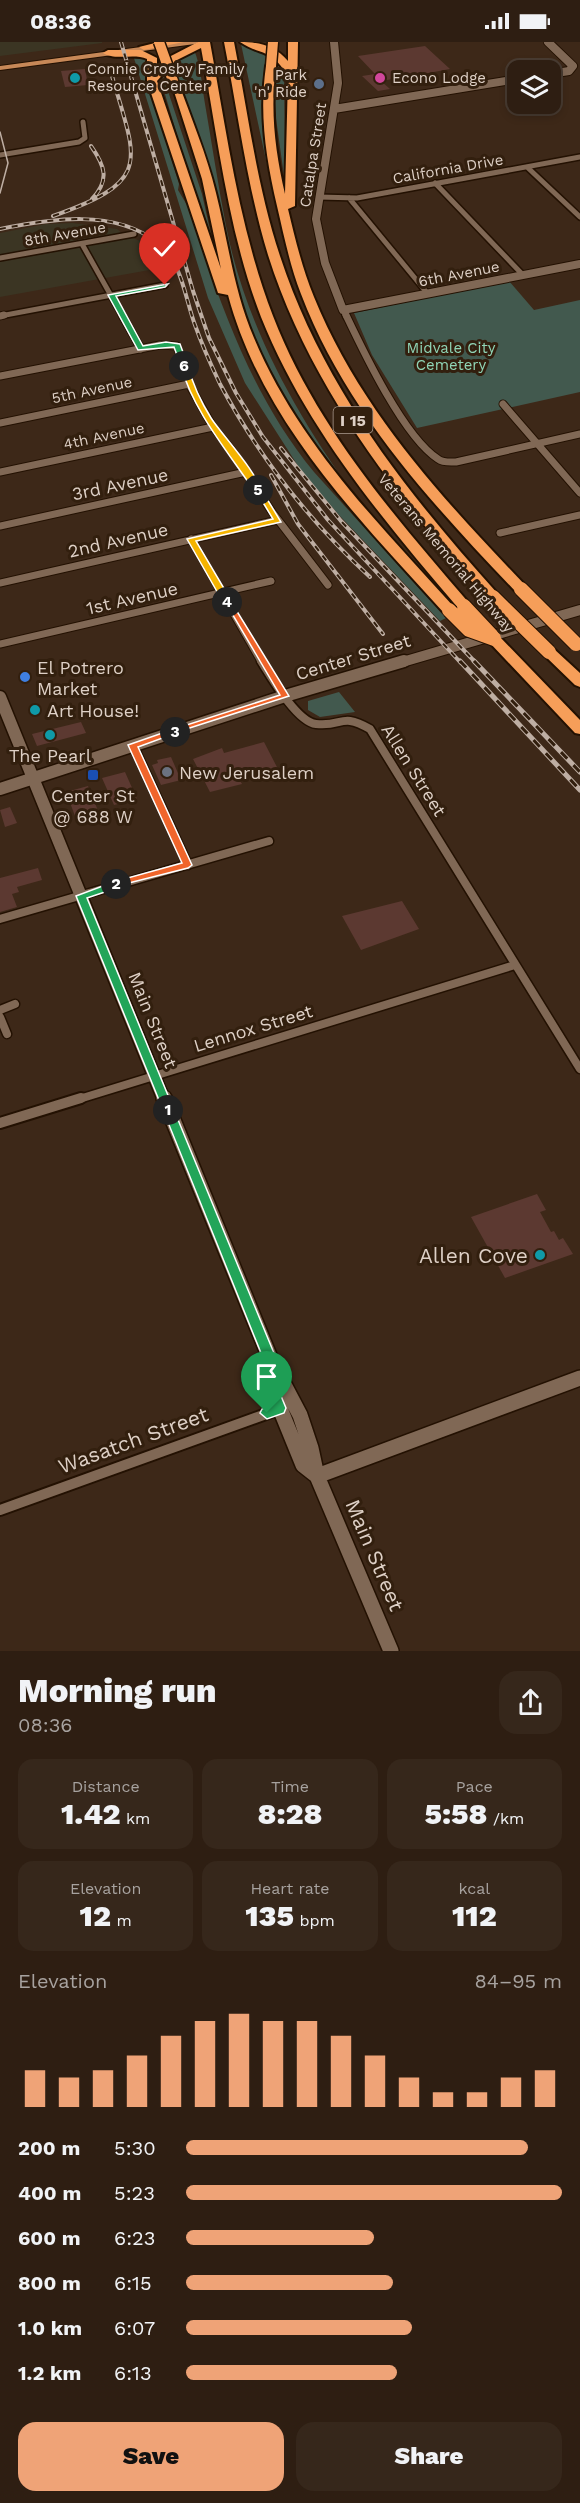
<!DOCTYPE html>
<meta charset="utf-8">
<style>
body{margin:0;font-family:"Work Sans",sans-serif;background:#36271b;color:#f1f3f6;height:100vh;display:flex;flex-direction:column;font-size:22px;white-space:nowrap}
*{box-sizing:border-box;margin:0}
p{font-size:20px;color:#a7a29f}
.icon{flex:none;width:33px;height:33px;fill:none;stroke:currentColor;stroke-width:2;stroke-linecap:round;stroke-linejoin:round}
.map{position:relative;height:1609px;overflow:hidden}
.sheet{display:flex;flex-direction:column;background:#2e1e12;flex:1}
.sheet>*{flex:none}
.controls{position:absolute;left:507px;top:18px;display:grid;gap:12px}
.controls a{display:grid;place-items:center;width:54px;height:54px;border-radius:12px;background:#2e1e12;box-shadow:0 3px 9px #0003,0 0 0 2px #493c32;font-size:30px}
.pin{position:absolute;display:grid;place-items:center;width:51px;height:51px;color:#fff;margin:-62px -26px;border-radius:50% 50% 50% 0;rotate:-45deg;box-shadow:0 0 6px #0007}
.pin .icon{rotate:45deg}
.km{position:absolute;width:30px;height:30px;margin:-15px;border-radius:50%;background:#222;color:#fff;font-size:16px;line-height:30px;text-align:center}
.round{display:grid;place-items:center;flex:none;width:63px;height:63px;border-radius:18px;background:#36271b}
.headline{display:flex;align-items:center;justify-content:space-between;height:102px;padding:0 18px}
h1{font-size:33px;font-weight:800;line-height:45px}
.metrics{display:grid;grid-template-columns:repeat(3,1fr);gap:9px;height:102px;padding:6px 18px}
.metrics div{display:grid;align-content:center;border-radius:15px;background:#36271b;text-align:center}
.metrics b{font-size:30px;font-weight:800}
.metrics small{font-size:16px;font-weight:400}
.metrics p{font-size:16px}
.chart{height:168px;padding:12px 18px}
.chart p{display:flex;justify-content:space-between}
.chart svg{width:100%;height:108px;margin-top:6px;stroke:#efa377;stroke-width:6}
.cta{display:flex;gap:12px;margin-top:auto;padding:12px 18px}
.cta a{flex:1;height:69px;border-radius:18px;background:#efa377;color:#111;font-size:24px;font-weight:800;line-height:69px;text-align:center}
.cta a+a{background:#36271b;color:#f1f3f6}
ul{padding:0 18px;list-style:none;font-size:20px}
li{display:grid;grid-template-columns:96px 72px 1fr;align-items:center;height:45px}
li i{height:15px;border-radius:8px;background:#efa377}
.status{display:flex;justify-content:space-between;align-items:center;height:42px;padding:0 30px;background:#2e1e12;direction:ltr}
.status svg{height:16px;fill:currentColor}
.map>svg:first-child{display:block}
</style>
<div class="status"><b>08:36</b><svg viewBox="0 0 49 12"><path d="M0 12V9h3v3zM5 12V6h3v6zM10 12V3h3v9zM15 12V0h3v12zM26 1h20v11H26zM47 4h2v5h-2z"/></svg></div>
<div class="map">
<svg width="580" height="1609" viewBox="0 0 580 1609">
<rect width="100%" height="100%" fill="#3d2818"/>
<path fill="#3b3523" d="M0,0H102V1L0,14Z
M73,181L117,187L123,192L150,203L166,225L0,255V191L46,182Z"/>
<path fill="#42594e" d="M241,2L253,6L266,14C256,78 265,113 278,174Z
M194,8C201,24 202,45 205,62C212,102 218,143 226,184C246,286 299,378 360,461L312,402L266,326L243,270L216,148L172,20Z
M133,13L148,16L150,49L179,142L178,148L187,163C219,257 249,351 314,430L446,576L440,579L338,472L300,427L245,341L208,256Z
M276,23L284,27L285,141L273,55Z
M163,34L202,152L216,215L198,164L162,42Z
M509,239L534,268L580,258V350L417,386L372,313L354,271Z
M339,650L355,670L320,675L308,668V659Z"/>
<path fill="#5c3931" d="M425,4L450,27L423,32L431,40L420,42L411,34L381,39L390,47L378,49L362,34L375,32L358,14Z
M85,27L88,43L65,45L61,29Z
M81,680L86,691L37,704L32,692Z
M264,700L278,727L239,737L242,742L210,750L193,717L222,706L224,711Z
M171,715L181,738L161,743L152,723L158,721L157,718Z
M125,730L137,757L114,763L102,736Z
M88,744L101,776L78,782L66,750Z
M10,765L17,781L5,785L0,768Z
M38,826L42,838L17,845L19,850L12,852L17,865L0,870V836Z
M402,859L419,887L361,908L342,874Z
M537,1152L546,1168L540,1170L551,1190L554,1189L559,1198L563,1196L573,1212L505,1236L471,1175Z"/>
<g fill="none" stroke-linecap="round" stroke-linejoin="round">
<defs>
<path id="street-far3" d="M0,113L79,100L85,96L83,80
M527,125L580,175
M435,141L523,233
M319,155L357,156L580,115
M349,156L428,252
M82,202L123,275
M0,216L134,192
M343,268L346,275
M0,274L165,243"/>
<path id="street-far2" d="M122,273L141,307
M346,273C364,311 404,395 438,417C443,421 450,420 456,420L580,392
M0,274L4,273
M0,334L160,303L177,304L189,342L213,385L231,407L272,470L328,543
M503,362L580,451
M0,381L189,342
M0,430L213,385
M0,484L246,430
M500,491L580,473
M191,497L262,621
M0,541L278,478
M0,602L271,539"/>
<path id="street-far1" d="M261,619C271,635 297,680 316,682C344,685 340,670 370,687L580,1027
M133,703L188,823
M0,877L269,799
M0,968L15,962
M0,975L7,992
M76,1058L515,923"/>
<path id="street" d="M0,1081L81,1056
M0,1468L280,1367"/>
<path id="secondary-far3" d="M334,0L338,41L316,177L325,221L343,268L580,222
M548,0L573,24L569,29L550,32
M334,67L518,37"/>
<path id="secondary-far2" d="M399,621L580,568"/>
<path id="secondary-far1" d="M0,655L164,1058
M0,747L285,654L404,619"/>
<path id="secondary" d="M164,1056L270,1316L300,1373L311,1406L317,1434L391,1609
M270,1316L268,1337L303,1423L317,1434
M317,1434L580,1336"/>
<path id="primary" d="M178,0H199L195,2L0,28V24Z"/>
<path id="highway" d="M159,0H184L144,8L139,5Z
M198,0H210C227,92 239,186 273,274C315,383 394,474 469,561L471,564L469,567H459C383,478 305,385 261,275C228,190 218,96 201,6L175,19L157,39L221,227L202,137L170,37L178,39C191,76 207,113 216,151C228,199 234,250 254,296C298,401 379,482 454,565L456,568L454,571H444C359,477 262,380 228,253L218,251L147,39V17C134,11 115,19 103,11L108,8H141L157,16V29L169,15Z
M224,0H234C248,71 257,145 280,214C323,345 407,451 498,552L500,555L498,558H488C397,455 310,346 268,213C247,144 238,71 224,0Z
M240,0C260,0 275,4 288,19V0H298L295,164L288,167C295,196 302,226 314,255C360,368 443,457 526,544L528,547L526,550H516C432,462 345,368 301,252C290,224 284,194 277,164C266,117 259,72 266,24L271,21L276,24C270,68 275,109 285,152L288,35C271,5 263,15 240,0Z
M494,592L499,594L580,678V692L575,691L489,600L487,597L489,594Z
M549,605L554,607L580,631V645L575,643L544,613L542,610Z"/>
</defs>
<use href="#street-far3" stroke="#231102" stroke-width="8"/>
<use href="#street-far2" stroke="#231102" stroke-width="9"/>
<use href="#street-far1" stroke="#231102" stroke-width="11"/>
<use href="#street" stroke="#231102" stroke-width="14"/>
<use href="#secondary-far3" stroke="#231102" stroke-width="10"/>
<use href="#secondary-far2" stroke="#231102" stroke-width="12"/>
<use href="#secondary-far1" stroke="#231102" stroke-width="15"/>
<use href="#secondary" stroke="#231102" stroke-width="18"/>
<use href="#primary" stroke="#231102" stroke-width="2"/>
<use href="#highway" stroke="#231102" stroke-width="4"/>
<use href="#street-far3" stroke="#806855" stroke-width="5"/>
<use href="#street-far2" stroke="#806855" stroke-width="7"/>
<use href="#street-far1" stroke="#806855" stroke-width="8"/>
<use href="#street" stroke="#806855" stroke-width="10"/>
<use href="#secondary-far3" stroke="#806855" stroke-width="8"/>
<use href="#secondary-far2" stroke="#806855" stroke-width="10"/>
<use href="#secondary-far1" stroke="#806855" stroke-width="12"/>
<use href="#secondary" stroke="#806855" stroke-width="15"/>
<use href="#primary" fill="#c78857" fill-rule="evenodd"/>
<use href="#highway" fill="#f69e59" fill-rule="evenodd"/>
<path stroke="#beaea3" stroke-width="1.5" d="M0,90L8,121L0,151"/>
<defs>
<path id="rail-far1" d="M121,0L193,249L209,296L236,351L263,395L328,478L461,621
M91,104C105,124 110,138 92,157
M53,174C156,138 136,119 110,27
M0,187C51,177 114,166 158,201C182,220 185,256 195,283C202,303 211,323 220,342C259,415 309,479 370,535
M281,406L341,479L476,621
M271,433L298,482L383,592"/>
<path id="rail" d="M460,619L580,748
M474,619L580,730"/>
</defs>
<use href="#rail-far1" stroke="#beaea3" stroke-width="4"/>
<use href="#rail" stroke="#beaea3" stroke-width="5"/>
<use href="#rail-far1" stroke="#321f0e" stroke-width="2" stroke-dasharray="6" stroke-linecap="butt"/>
<use href="#rail" stroke="#321f0e" stroke-width="3" stroke-dasharray="9" stroke-linecap="butt"/>
<defs>
<path id="highway-bridge-far1" d="M159,0L173,39
M271,24L273,0"/>
<path id="highway-bridge" d="M521,547L576,602
M493,555L549,610
M464,564L494,596
M449,568L469,588L494,597"/>
</defs>
<use href="#highway-bridge-far1" stroke="#231102" stroke-width="13" stroke-linecap="butt"/>
<use href="#highway-bridge" stroke="#231102" stroke-width="16" stroke-linecap="butt"/>
<use href="#highway-bridge-far1" stroke="#f69e59" stroke-width="10"/>
<use href="#highway-bridge" stroke="#f69e59" stroke-width="14"/>
</g>
<path fill="#22a559" stroke="#fff" stroke-width="1.5" d="M168,1063L174,1068L276,1316L274,1337L286,1366L284,1371L267,1377L260,1371L262,1367L272,1363L262,1337L263,1316L163,1068Z"/>
<path fill="#22a559" stroke="#fff" stroke-width="1.5" d="M116,839L121,842L120,845L87,856L174,1068L168,1072L163,1068L76,854Z"/>
<path fill="#f0652b" stroke="#fff" stroke-width="1.5" d="M171,688L179,690L138,705L192,823L188,826L113,845V840L182,821L128,703Z"/>
<path fill="#f0652b" stroke="#fff" stroke-width="1.5" d="M224,558H230L289,654L171,692V688L280,653Z"/>
<path fill="#f5b400" stroke="#fff" stroke-width="1.5" d="M255,447H261L281,480L196,499L232,560L227,563L223,560L187,497L273,477Z"/>
<path fill="#f5b400" stroke="#fff" stroke-width="1.5" d="M184,322L188,324C193,343 201,360 211,376C222,393 259,432 261,450H255C229,411 193,369 181,324Z"/>
<path fill="#22a559" stroke="#fff" stroke-width="1.5" d="M168,242L165,245L116,254L143,304L166,300L180,302L188,324L184,326L181,324L174,305L138,308L108,253Z"/>
<g fill="#0f9aa8" stroke="#321f0e" stroke-width="2">
<circle cx="75" cy="36" r="6"/>
<circle cx="35" cy="668" r="6"/>
<circle cx="50" cy="693" r="6"/>
<circle cx="540" cy="1213" r="6"/>
</g>
<circle fill="#d1479c" stroke="#321f0e" stroke-width="2" cx="380" cy="36" r="6"/>
<circle fill="#5c6f8a" stroke="#321f0e" stroke-width="2" cx="319" cy="42" r="6"/>
<circle fill="#3f7fe0" stroke="#321f0e" stroke-width="2" cx="25" cy="635" r="6"/>
<circle fill="#6b7280" stroke="#321f0e" stroke-width="2" cx="167" cy="730" r="6"/>
<rect fill="#1a4fb4" stroke="#321f0e" stroke-width="2" x="87" y="727" width="12" height="12" rx="3"/>
<g text-anchor="middle" dominant-baseline="central" stroke-width="6" stroke-linejoin="round" paint-order="stroke">
<g font-size="15" fill="#ded0c6" stroke="#321f0e" text-anchor="start">
<text x="87" y="27">Connie Crosby Family<tspan x="87" dy="17">Resource Center</tspan></text>
<text x="307" y="33" text-anchor="end">Park<tspan x="307" dy="17">'n' Ride</tspan></text>
<text x="392" y="36">Econo Lodge</text>
</g>
<g font-size="15" fill="#ded0c6" stroke="#321f0e">
<text transform="translate(313 113) rotate(-81)">Catalpa Street</text>
<text transform="translate(448 127) rotate(-10)">California Drive</text>
<text transform="translate(65 192) rotate(-10)">8th Avenue</text>
<text transform="translate(459 232) rotate(-11)">6th Avenue</text>
<text transform="translate(92 348) rotate(-12)">5th Avenue</text>
<text transform="translate(104 394) rotate(-12)">4th Avenue</text>
<text transform="translate(446 511) rotate(50)">Veterans Memorial Highway</text>
</g>
<g font-size="15" fill="#90d5b6" stroke="#321f0e">
<text x="451" y="306">Midvale City<tspan x="451" dy="17">Cemetery</tspan></text>
</g>
<rect fill="#321f0e" stroke="#aa9b8f" stroke-width="1.5" x="333.5" y="365" width="39" height="26" rx="4.5"/>
<g font-size="16" font-weight="bold" fill="#ded0c6">
<text x="353" y="378">I 15</text>
</g>
<g font-size="18" fill="#ded0c6" stroke="#321f0e">
<text transform="translate(120 442) rotate(-12)">3rd Avenue</text>
<text transform="translate(118 498) rotate(-13)">2nd Avenue</text>
<text transform="translate(132 556) rotate(-13)">1st Avenue</text>
<text transform="translate(353 615) rotate(-17)">Center Street</text>
<text transform="translate(414 728) rotate(58)">Allen Street</text>
<text transform="translate(153 978) rotate(68)">Main Street</text>
<text transform="translate(253 986) rotate(-17)">Lennox Street</text>
</g>
<g font-size="18" fill="#ded0c6" stroke="#321f0e" text-anchor="start">
<text x="37" y="625">El Potrero<tspan x="37" dy="21">Market</tspan></text>
<text x="47" y="668">Art House!</text>
<text x="50" y="713" text-anchor="middle">The Pearl</text>
<text x="179" y="730">New Jerusalem</text>
<text x="93" y="753" text-anchor="middle">Center St<tspan x="93" dy="21">@ 688 W</tspan></text>
</g>
<g font-size="21" fill="#ded0c6" stroke="#321f0e" text-anchor="end">
<text x="528" y="1213">Allen Cove</text>
</g>
<g font-size="21" fill="#ded0c6" stroke="#321f0e">
<text transform="translate(133 1398) rotate(-20)">Wasatch Street</text>
<text transform="translate(375 1513) rotate(67)">Main Street</text>
</g>
</g>
</svg>
<div class="controls">
<a><svg class="icon" aria-label="layers" viewBox="0 0 24 24"><path d="M12 4l9 5-9 5-9-5zM3 14l9 5 9-5"/></svg></a>
</div>
<div class="pin" style="left:267px;top:1371px;background:#1e9e55"><svg class="icon" aria-label="arrive" viewBox="0 0 24 24"><path d="M6 21V4h12l-3 4 3 4H6"/></svg></div>
<div class="pin" style="left:165px;top:243px;background:#d93025"><svg class="icon" aria-label="check" viewBox="0 0 24 24"><path d="M5 12l5 5 9-10"/></svg></div>
<b class="km" style="left:168px;top:1068px">1</b>
<b class="km" style="left:116px;top:842px">2</b>
<b class="km" style="left:175px;top:690px">3</b>
<b class="km" style="left:227px;top:560px">4</b>
<b class="km" style="left:258px;top:448px">5</b>
<b class="km" style="left:184px;top:324px">6</b>
</div>
<section class="sheet">
<div class="headline"><div><h1>Morning run</h1><p>08:36</p></div><a class="round"><svg class="icon" aria-label="share" viewBox="0 0 24 24"><path d="M12 15V3M7 8l5-5 5 5M5 13v7h14v-7"/></svg></a></div>
<div class="metrics">
<div><p>Distance</p><b>1.42<small> km</small></b></div>
<div><p>Time</p><b>8:28</b></div>
<div><p>Pace</p><b>5:58<small> /km</small></b></div>
</div>
<div class="metrics">
<div><p>Elevation</p><b>12<small> m</small></b></div>
<div><p>Heart rate</p><b>135<small> bpm</small></b></div>
<div><p>kcal</p><b>112</b></div>
</div>
<div class="chart"><p><span>Elevation</span>84–95 m</p>
<svg viewBox="0 0 160 44" preserveAspectRatio="none"><path d="M5 44V29M15 44V32M25 44V29M35 44V23M45 44V15M55 44V9M65 44V6M75 44V9M85 44V9M95 44V15M105 44V23M115 44V32M125 44V38M135 44V38M145 44V32M155 44V29"/></svg>
</div>
<ul>
<li><b>200 m</b>5:30<i style="width:91%"></i></li>
<li><b>400 m</b>5:23<i style="width:100%"></i></li>
<li><b>600 m</b>6:23<i style="width:50%"></i></li>
<li><b>800 m</b>6:15<i style="width:55%"></i></li>
<li><b>1.0 km</b>6:07<i style="width:60%"></i></li>
<li><b>1.2 km</b>6:13<i style="width:56%"></i></li>
</ul>
<div class="cta"><a>Save</a><a>Share</a></div>
</section>
